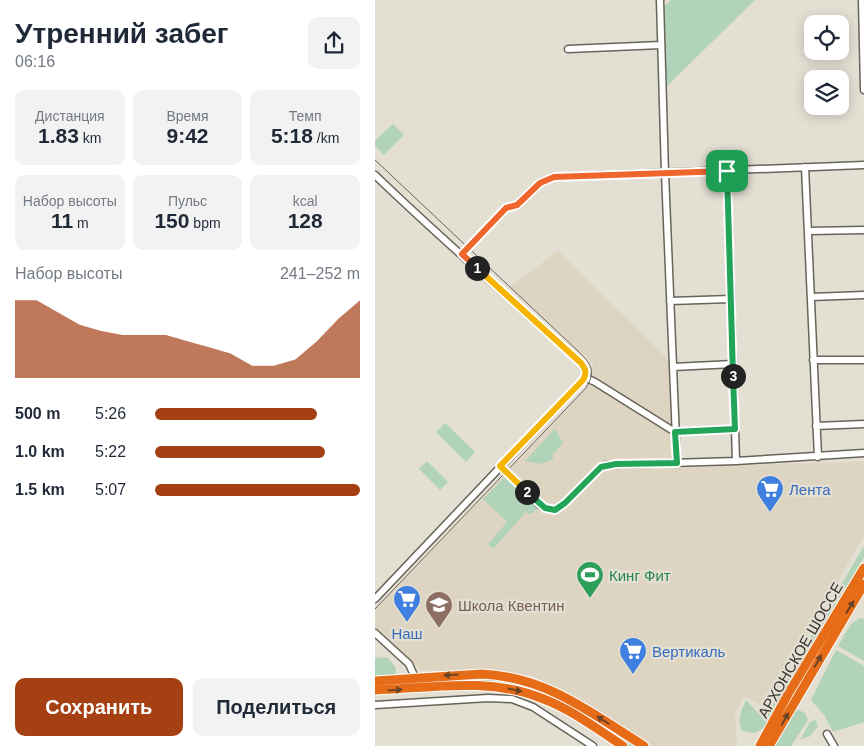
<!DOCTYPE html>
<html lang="ru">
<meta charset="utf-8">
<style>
body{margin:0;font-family:Arial,sans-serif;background:#f2f2f3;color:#1f2937;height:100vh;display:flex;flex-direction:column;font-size:19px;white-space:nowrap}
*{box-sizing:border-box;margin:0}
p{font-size:16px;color:#747a83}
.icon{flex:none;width:28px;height:28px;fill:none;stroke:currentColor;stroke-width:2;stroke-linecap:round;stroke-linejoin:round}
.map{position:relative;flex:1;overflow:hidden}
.details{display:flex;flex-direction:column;background:#fff;width:375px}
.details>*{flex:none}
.fabs{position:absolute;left:429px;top:15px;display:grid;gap:10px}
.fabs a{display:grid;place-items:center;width:45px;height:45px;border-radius:10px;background:#fff;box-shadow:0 2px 12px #0003;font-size:25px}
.pin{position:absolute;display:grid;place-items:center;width:42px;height:42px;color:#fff;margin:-21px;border-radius:10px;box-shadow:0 2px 8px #0006}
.km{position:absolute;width:25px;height:25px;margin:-12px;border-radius:50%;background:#222;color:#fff;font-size:14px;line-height:25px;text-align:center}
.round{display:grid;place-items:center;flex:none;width:52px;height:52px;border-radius:10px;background:#f2f2f3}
.head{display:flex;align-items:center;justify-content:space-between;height:85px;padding:0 15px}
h1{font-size:28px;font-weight:700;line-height:38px}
.stats{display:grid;grid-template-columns:repeat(3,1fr);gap:8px;height:85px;padding:5px 15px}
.stats div{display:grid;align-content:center;border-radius:10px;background:#f2f2f3;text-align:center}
.stats b{font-size:21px;font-weight:700}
.stats small{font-size:14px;font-weight:400}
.stats p{font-size:14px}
.chart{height:140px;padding:10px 15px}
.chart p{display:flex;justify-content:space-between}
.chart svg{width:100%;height:90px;margin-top:5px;fill:#a54013;opacity:.7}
.action{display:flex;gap:10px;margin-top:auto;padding:10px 15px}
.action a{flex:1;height:58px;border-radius:10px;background:#a54013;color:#fff;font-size:20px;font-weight:700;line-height:58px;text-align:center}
.action a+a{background:#f2f2f3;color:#1f2937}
ul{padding:0 15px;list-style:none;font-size:16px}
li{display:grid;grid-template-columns:80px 60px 1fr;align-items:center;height:38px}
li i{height:12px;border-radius:6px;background:#a54013}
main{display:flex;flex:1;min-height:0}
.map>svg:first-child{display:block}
</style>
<main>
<section class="details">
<div class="head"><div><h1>Утренний забег</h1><p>06:16</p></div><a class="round"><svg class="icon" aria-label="share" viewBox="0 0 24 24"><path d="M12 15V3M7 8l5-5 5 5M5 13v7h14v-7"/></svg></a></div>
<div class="stats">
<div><p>Дистанция</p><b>1.83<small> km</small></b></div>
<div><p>Время</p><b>9:42</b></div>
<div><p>Темп</p><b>5:18<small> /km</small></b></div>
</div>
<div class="stats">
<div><p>Набор высоты</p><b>11<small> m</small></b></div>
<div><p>Пульс</p><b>150<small> bpm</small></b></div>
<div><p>kcal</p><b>128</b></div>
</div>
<div class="chart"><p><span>Набор высоты</span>241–252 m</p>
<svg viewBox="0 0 160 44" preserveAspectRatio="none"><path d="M0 44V6L10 6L20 12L30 18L40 21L50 23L60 23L70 23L80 26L90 29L100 32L110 38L120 38L130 35L140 26L150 15L160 6V44z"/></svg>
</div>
<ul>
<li><b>500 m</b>5:26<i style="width:79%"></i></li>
<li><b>1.0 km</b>5:22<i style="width:83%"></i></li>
<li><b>1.5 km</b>5:07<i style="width:100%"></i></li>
</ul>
<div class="action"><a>Сохранить</a><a>Поделиться</a></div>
</section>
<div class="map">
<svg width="489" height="746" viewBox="0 0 489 746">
<rect width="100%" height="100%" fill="#e4dfd3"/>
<path fill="#ded4c2" d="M183,251L293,359L298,468L489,461V535L392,709L369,696L360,713L362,746H277L196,695L156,675L46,670L0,627V610L217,383L218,364L135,287Z"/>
<path fill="#b1d3b9" d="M296,0H380L291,87L289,4L291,5Z
M18,124L29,135L9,155L0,146V141Z
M70,423L100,452L91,462L61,432Z
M180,429L188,443L178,454V459L166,464L150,461Z
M52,461L73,482L65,490L44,469Z
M131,476L163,507L158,513L154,514L151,512L118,549L113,544L132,522L108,499Z
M489,546V557L390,727L380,733L367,731C362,720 366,711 371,700L384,714L390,713Z
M485,618L489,619V661L463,646L476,624Z
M461,650L489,666V722L458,732L449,715L436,700Z
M12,657L21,668L20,676L0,678V658Z
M105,678L143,682L186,699L264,746H252L150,689L60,684V681Z
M424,710L430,713L433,720L416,746H398L420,711Z
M440,720L443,726L434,737H431L425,740L435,722Z"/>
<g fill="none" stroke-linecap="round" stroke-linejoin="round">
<defs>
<path id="minor" d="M285,0L290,173L302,463
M487,0L489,90
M193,49L286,45
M430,167L443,457
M352,171L361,461
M0,175C67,240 138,300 206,363L211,373L208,380L0,599
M433,231L489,230
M87,254L131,208L142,205L165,183L179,177L489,165
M436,297L489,295
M295,301L356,299
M438,360H489
M298,367L358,364
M209,377L220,382L300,432L360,429
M441,426L489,424
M125,466L165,505L170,508L180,510L190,503L226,467L231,465L361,461L489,453
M0,633L34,664L38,673L39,682
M0,705L113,698L137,699L158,707L218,746
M452,734L459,746"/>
<path id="highway" d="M0,681L107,674C172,677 216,713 269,746
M0,690C54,688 115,677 166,698C196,709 222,729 248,746
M385,746L413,694L489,568
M394,746L489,584"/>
</defs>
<use href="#minor" stroke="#69645a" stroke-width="9"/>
<use href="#highway" stroke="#fff" stroke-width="11"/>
<use href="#minor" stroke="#fff" stroke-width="6"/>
<use href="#highway" stroke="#e66c17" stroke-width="9"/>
<path stroke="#69655f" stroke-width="1" d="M0,160L204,352C217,365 221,371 211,388L0,609"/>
</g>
<defs><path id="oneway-solid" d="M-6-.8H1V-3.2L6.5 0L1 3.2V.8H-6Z" transform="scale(1.25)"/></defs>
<g fill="#6b4428">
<use href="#oneway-solid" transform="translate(475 607) rotate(-58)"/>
<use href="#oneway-solid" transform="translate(443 661) rotate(-60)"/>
<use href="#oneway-solid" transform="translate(76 675) rotate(177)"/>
<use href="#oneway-solid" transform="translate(20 690) rotate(-3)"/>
<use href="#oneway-solid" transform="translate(140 690) rotate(12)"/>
<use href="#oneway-solid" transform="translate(410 719) rotate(-61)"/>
<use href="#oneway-solid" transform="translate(228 720) rotate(-148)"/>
</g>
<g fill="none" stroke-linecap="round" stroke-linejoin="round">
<defs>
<path id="split-1" d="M102,268L87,254L131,208L142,205L165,183L179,177L352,171"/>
<path id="split-2" d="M102,268L206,363C211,370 212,373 208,380L125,466L152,492"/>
<path id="split-3" d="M152,492L170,508L180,510L190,503L226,467L241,464L302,463L300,432L360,429L358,376"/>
<path id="split-4" d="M352,171L358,376"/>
</defs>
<use href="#split-1" stroke="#fff" stroke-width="10"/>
<use href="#split-2" stroke="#fff" stroke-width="10"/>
<use href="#split-3" stroke="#fff" stroke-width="10"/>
<use href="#split-4" stroke="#fff" stroke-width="10"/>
<use href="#split-1" stroke="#f0652b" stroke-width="6"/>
<use href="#split-2" stroke="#f5b400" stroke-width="6"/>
<use href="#split-3" stroke="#22a559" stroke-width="6"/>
<use href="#split-4" stroke="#22a559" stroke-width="6"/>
</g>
<defs>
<symbol id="supermarket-pin" viewBox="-11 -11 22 30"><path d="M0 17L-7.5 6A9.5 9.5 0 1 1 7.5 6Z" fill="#3f7fe0" stroke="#e4dfd3"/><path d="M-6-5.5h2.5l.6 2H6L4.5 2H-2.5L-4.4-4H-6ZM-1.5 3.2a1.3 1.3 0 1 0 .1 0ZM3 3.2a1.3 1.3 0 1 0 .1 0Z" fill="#fff"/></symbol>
<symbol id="stadium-pin" viewBox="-11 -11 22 30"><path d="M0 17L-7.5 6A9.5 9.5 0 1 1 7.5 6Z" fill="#2e9e5b" stroke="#e4dfd3"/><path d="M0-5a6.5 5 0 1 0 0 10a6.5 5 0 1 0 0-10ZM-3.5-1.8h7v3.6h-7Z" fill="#fff"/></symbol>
<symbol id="school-pin" viewBox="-11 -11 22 30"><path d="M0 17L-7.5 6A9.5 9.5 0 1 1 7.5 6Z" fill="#8d6e63" stroke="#e4dfd3"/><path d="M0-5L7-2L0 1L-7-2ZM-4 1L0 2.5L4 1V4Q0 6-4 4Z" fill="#fff"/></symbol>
</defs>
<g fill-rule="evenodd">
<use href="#supermarket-pin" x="379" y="473" width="32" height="43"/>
<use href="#stadium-pin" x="199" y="559" width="32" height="43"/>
<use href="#supermarket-pin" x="16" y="583" width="32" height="43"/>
<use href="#school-pin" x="48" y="589" width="32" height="43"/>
<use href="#supermarket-pin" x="242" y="635" width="32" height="43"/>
</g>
<g text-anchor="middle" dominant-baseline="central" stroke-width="4.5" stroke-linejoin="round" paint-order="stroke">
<g font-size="15" fill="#366cbe" stroke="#e4dfd3" text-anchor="start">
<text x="414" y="489">Лента</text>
<text x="32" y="633" text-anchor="middle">Наш</text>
<text x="277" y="651">Вертикаль</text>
</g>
<g font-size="15" fill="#27864d" stroke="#e4dfd3" text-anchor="start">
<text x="234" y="575">Кинг Фит</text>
</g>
<g font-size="15" fill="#785e54" stroke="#e4dfd3" text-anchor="start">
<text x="83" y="605">Школа Квентин</text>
</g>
<g font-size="15" fill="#36332f" stroke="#e4dfd3">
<text transform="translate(425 650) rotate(-60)">АРХОНСКОЕ ШОССЕ</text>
</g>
</g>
</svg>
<div class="fabs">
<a><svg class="icon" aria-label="locate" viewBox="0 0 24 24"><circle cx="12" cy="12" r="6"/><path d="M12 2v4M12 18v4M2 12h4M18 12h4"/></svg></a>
<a><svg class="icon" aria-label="layers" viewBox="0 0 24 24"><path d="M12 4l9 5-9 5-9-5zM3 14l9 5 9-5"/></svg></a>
</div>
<div class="pin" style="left:352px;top:171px;background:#1e9e55"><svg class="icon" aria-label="arrive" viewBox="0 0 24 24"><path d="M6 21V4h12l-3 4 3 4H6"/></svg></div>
<b class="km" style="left:102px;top:268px">1</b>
<b class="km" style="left:152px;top:492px">2</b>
<b class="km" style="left:358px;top:376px">3</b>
</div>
</main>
